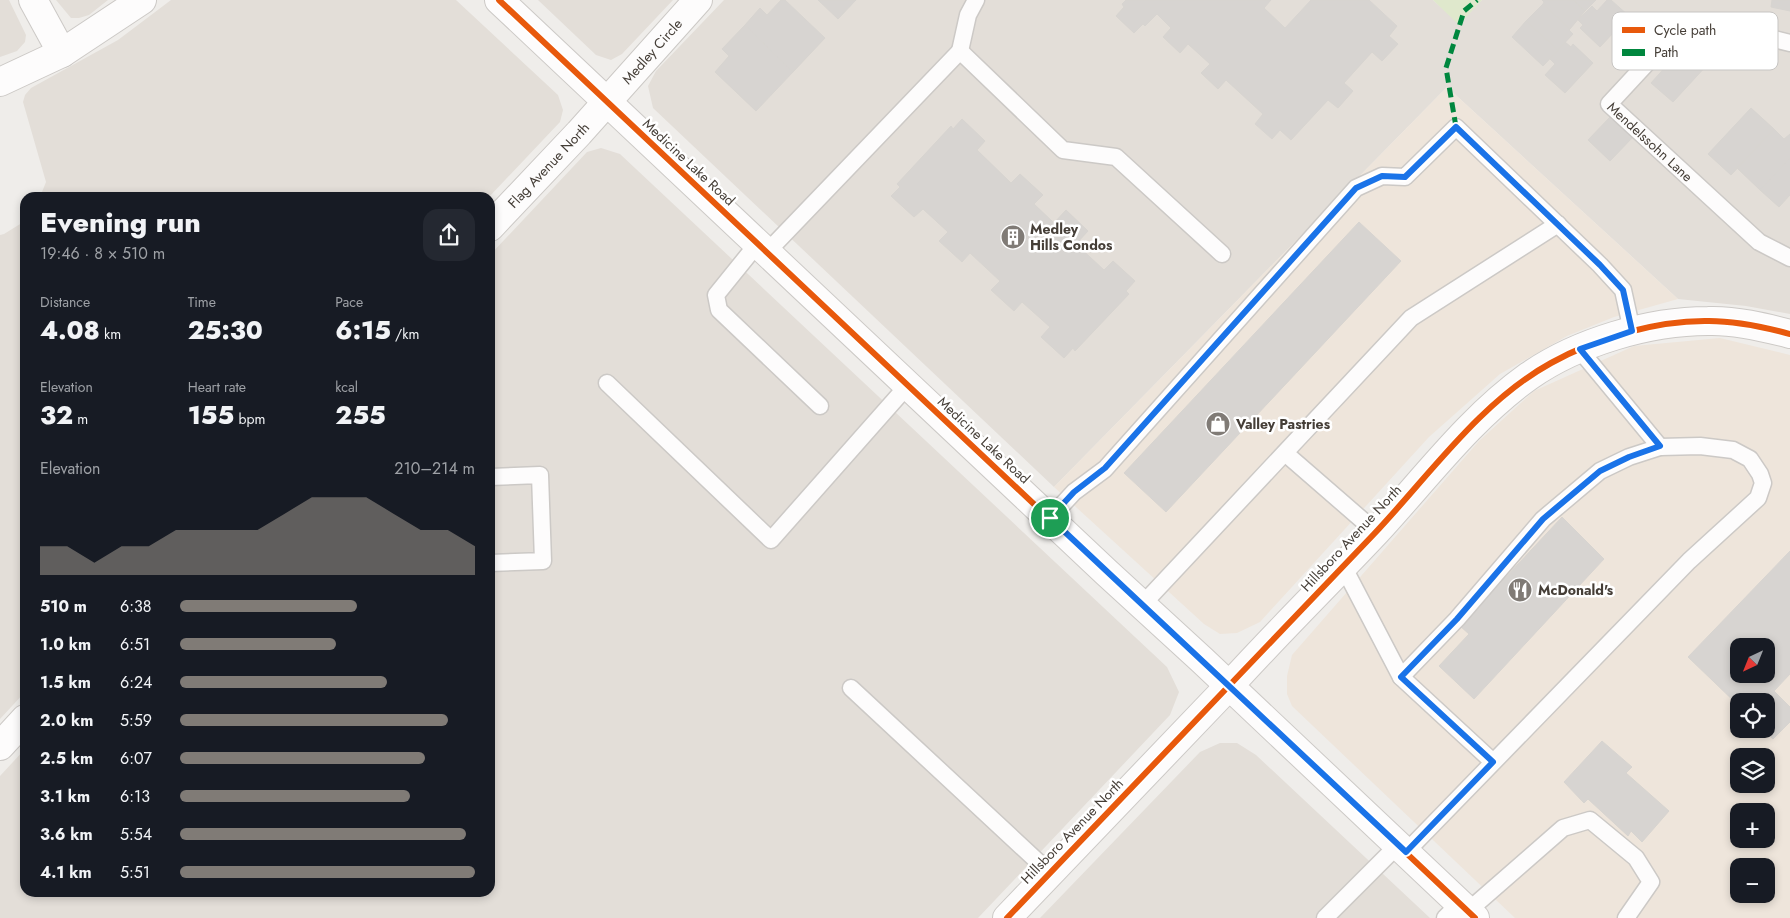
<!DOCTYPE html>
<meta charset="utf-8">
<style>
body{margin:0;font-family:Jost,sans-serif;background:#242831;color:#f1f3f6;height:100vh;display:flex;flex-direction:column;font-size:19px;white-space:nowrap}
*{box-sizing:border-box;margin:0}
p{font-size:16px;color:#9ea1a6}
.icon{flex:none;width:28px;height:28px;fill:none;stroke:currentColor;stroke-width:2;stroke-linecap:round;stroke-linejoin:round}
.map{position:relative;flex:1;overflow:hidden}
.details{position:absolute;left:20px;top:192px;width:475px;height:705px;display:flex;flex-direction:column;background:#171b24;border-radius:15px;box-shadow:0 2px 8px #0003}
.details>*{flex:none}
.needle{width:32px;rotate:223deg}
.tools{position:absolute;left:1730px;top:638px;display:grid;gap:10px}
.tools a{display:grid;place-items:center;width:45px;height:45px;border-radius:10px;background:#171b24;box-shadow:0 2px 8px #0003;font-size:25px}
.pin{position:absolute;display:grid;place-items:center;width:42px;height:42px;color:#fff;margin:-21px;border:2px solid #fff;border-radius:50%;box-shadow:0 1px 5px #0007}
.round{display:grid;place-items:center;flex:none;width:52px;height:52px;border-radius:15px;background:#242831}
.head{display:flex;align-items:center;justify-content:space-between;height:85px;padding:0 20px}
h1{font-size:28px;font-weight:800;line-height:38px}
.metrics{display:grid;grid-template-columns:repeat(3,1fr);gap:8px;height:85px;padding:5px 20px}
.metrics div{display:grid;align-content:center}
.metrics b{font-size:25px;font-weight:800}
.metrics small{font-size:14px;font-weight:400}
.metrics p{font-size:14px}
.chart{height:140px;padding:10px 20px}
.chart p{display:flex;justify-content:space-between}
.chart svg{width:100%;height:90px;margin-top:5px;fill:#807b76;opacity:.7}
ul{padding:0 20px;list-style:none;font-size:16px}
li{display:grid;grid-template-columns:80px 60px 1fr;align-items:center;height:38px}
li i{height:12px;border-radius:6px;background:#807b76}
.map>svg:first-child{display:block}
</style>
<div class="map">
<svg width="1790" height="918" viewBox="0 0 1790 918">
<rect width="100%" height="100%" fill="#efedea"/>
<path fill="#e3ded8" d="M0,0H9L26,35L25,42L17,51L0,57Z
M56,0H108L89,15L79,18H71Z
M171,0H456L558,95L563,110L560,122L489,197H40L46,182L23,102L25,95L31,88L118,40Z
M538,0H673L622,54L611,60L596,55Z
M724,0H1433L1459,24L1482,0H1790V314L1746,306L1678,299L1447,87L1054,487L653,108L648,86L656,71Z
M601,148L620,154L1167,667L1179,692L1170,715L978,918H0V776L25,749V892H490V255L587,152Z
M25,221V692L0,719V235L4,234Z
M1220,743H1237L1256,755L1430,918H1040L1200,752Z"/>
<path fill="#eee5db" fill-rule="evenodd" d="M1447,87L1678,299L1614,317L1567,336L1500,374L1429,437L1260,622L1237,633L1220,634L1204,624L1054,487Z
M1720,338L1790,355V918H1515L1292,706L1287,694V676L1292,655L1479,441L1534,391L1634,346ZM1739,646H1766V674H1739ZM1739,701H1766V729H1739ZM1739,756H1766V784H1739ZM1739,811H1766V839H1739ZM1739,866H1766V894H1739Z"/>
<path fill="#dfe8cc" d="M1433,0H1482L1459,25Z"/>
<path fill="#d7d4d1" stroke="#d7d4d0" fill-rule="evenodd" d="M781,0H785L825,38L793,72L745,25L760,8L767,15Z
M818,0H856L838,19Z
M1126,0H1271L1264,8L1285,28L1311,0H1369L1397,26L1389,36L1398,44L1382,61L1372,52L1344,83L1353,91L1338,108L1328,100L1291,140L1280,130L1272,139L1255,124L1263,114L1226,80L1218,89L1201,73L1210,64L1188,44L1180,53L1163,37L1171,28L1157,14L1145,26L1143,24L1134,33L1116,16L1124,7L1122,4Z
M1542,0H1573L1585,11L1570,29L1543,4L1544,2Z
M1573,0H1596L1585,11Z
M1607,0H1611L1629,16L1600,47L1580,28L1583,25L1578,20L1592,6L1597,11Z
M1772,0H1790V11L1771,7Z
M1543,4L1570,29L1569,30L1573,34L1558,50L1526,21Z
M1526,21L1558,50L1543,66L1512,37Z
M745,25L793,72L756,111L715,72L729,56L722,49Z
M1565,42L1571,47L1573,44L1593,63L1565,93L1545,75L1555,64L1550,59Z
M1686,44L1708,64L1673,102L1651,83Z
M1751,108L1774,129L1731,175L1708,154Z
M1611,116L1633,137L1610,161L1588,140Z
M962,119L985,141L977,150L1011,183L1020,174L1043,195L1034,204L1054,223L1066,210L1088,231L1076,244L1104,270L1113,261L1135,281L1126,291L1129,294L1075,351L1073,348L1064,358L1041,337L1050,327L1022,302L1014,311L991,290L1000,281L970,253L962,262L939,241L948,232L923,209L914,217L891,196L900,187L897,184L951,126L953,129Z
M1774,129L1784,139L1790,134V158L1760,190L1737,168Z
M1790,158V195L1779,207L1760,190Z
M1359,222L1401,261L1166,512L1124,473Z
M1562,517L1604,559L1474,699L1439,666L1469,634L1460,626Z
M1790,551V674L1774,691L1790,707V722L1773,739L1762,729H1766V701H1739V706L1688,657ZM1739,646H1766V674H1739Z
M1602,741L1632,767L1626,773L1669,811L1642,842L1631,831L1628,836L1588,799L1584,803L1564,782Z"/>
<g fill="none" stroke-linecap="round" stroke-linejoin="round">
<defs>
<g id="service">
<path id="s1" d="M1790,43L1703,22L1681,30L1660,49L1609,104L1759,242L1790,258"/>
<path d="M960,51L968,15L976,0"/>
<path d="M758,243L716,295L719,310L820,406"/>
<path d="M767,252L960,51L1063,150L1116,157L1222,254"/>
<path d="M1579,349L1660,447"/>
<path d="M607,383L771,540L908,385"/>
<path d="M1285,453L1376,532"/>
<path d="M490,477L540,475L543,561L490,563"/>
<path d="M1050,518L1074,492L1105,469L1356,188L1382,176L1405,177L1456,127L1600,265L1623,290L1632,331"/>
<path d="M1343,566L1401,677L1493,762"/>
<path d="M1142,605L1411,318L1558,224"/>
<path d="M1401,677L1457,619L1543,519L1600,471L1629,457L1660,447L1700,446L1733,450L1750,459L1760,474L1763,483L1758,498L1689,561L1406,852"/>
<path d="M851,688L1050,873"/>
<path d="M1468,911L1563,828L1590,820L1636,858L1651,882L1626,918"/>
<path d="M1325,918L1398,845"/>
<path d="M1445,918L1460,903"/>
</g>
<g id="minor">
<path d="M33,0L62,53"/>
<path d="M0,82L62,53L142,0"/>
<path id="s2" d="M490,227L579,133L698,0"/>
<path d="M0,746L25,719"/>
<path d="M1007,918L1229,686"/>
</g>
<path id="tertiary" d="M499,0L1106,572L1202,660L1475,918
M1229,686C1277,633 1327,584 1376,532C1425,479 1470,418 1529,376C1578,342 1649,321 1708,321C1735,320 1764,327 1790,334"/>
</defs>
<use href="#service" stroke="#ccc9c6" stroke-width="19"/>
<use href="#minor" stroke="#ccc9c6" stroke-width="30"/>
<use href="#tertiary" stroke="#ccc9c6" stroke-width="30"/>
<use href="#service" stroke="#fdfcfc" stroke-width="16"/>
<use href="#minor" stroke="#fdfcfc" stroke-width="28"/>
<use href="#tertiary" stroke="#fdfcfc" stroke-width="28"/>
<path stroke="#00873e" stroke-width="5" stroke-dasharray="10 5" stroke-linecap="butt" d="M1456,127L1446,68L1464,11L1477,0"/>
<defs>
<path id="cycleway" d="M499,0L1106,572L1202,660L1475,918
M1007,918C1129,790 1251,662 1374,534C1429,476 1480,402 1551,363C1596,338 1657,320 1709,321C1736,321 1764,327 1790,334"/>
</defs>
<use href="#cycleway" stroke="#fff" stroke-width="9"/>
<use href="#cycleway" stroke="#e8590c" stroke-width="6"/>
</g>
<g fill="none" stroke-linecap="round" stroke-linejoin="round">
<defs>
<path id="route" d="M1456,127L1600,265L1623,290L1632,331L1580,349L1660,446L1629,457L1600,471L1543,519L1457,619L1401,677L1493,762L1406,852L1050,518L1074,492L1105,468L1356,188L1382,176L1405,177Z"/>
</defs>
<use href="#route" stroke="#fff" stroke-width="10"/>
<use href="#route" stroke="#1a73e8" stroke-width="6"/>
</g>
<defs>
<symbol id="building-disc" viewBox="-11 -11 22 22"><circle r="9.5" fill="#807b76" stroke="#fff"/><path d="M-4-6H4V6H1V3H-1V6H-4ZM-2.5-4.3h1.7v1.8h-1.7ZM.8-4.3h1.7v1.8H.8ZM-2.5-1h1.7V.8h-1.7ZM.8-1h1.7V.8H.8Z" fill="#fff"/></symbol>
<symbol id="shop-disc" viewBox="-11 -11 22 22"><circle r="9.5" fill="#807b76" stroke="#fff"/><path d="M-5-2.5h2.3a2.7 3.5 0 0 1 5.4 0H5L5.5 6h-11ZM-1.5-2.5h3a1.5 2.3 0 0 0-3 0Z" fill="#fff"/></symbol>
<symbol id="restaurant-disc" viewBox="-11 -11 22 22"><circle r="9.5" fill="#807b76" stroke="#fff"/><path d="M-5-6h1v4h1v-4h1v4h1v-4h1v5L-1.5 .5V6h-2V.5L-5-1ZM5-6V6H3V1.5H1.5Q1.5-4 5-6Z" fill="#fff"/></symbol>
</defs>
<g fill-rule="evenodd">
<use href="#building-disc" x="999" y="223" width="28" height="28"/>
<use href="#shop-disc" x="1204" y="410" width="28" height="28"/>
<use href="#restaurant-disc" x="1506" y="576" width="28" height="28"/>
</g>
<g text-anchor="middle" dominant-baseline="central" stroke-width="5" stroke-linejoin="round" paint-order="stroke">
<g font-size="14" fill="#453e37" stroke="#fff">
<text stroke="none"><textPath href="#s2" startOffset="239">Medley Circle</textPath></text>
<text stroke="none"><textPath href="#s1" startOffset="272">Mendelssohn Lane</textPath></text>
<text transform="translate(689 162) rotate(43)">Medicine Lake Road</text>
<text stroke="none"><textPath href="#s2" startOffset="85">Flag Avenue North</textPath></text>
<text transform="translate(984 440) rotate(43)">Medicine Lake Road</text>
<text transform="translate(1351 538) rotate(-47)">Hillsboro Avenue North</text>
<text transform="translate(1072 831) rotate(-46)">Hillsboro Avenue North</text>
</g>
<g font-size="14" font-weight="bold" fill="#453e37" stroke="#fff" text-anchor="start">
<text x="1030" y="229">Medley<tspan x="1030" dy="16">Hills Condos</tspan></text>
<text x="1236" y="424">Valley Pastries</text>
<text x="1538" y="590">McDonald's</text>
</g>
</g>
<rect x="1612" y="12" width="166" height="58" rx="8" fill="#fff" stroke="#c7c5c3" stroke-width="1"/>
<rect x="1622" y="27" width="23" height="6" fill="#e8590c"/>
<rect x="1622" y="49" width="23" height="7" fill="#00873e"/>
<g font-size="14" fill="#453e37">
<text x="1654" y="35">Cycle path</text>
<text x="1654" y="57">Path</text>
</g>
</svg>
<div class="tools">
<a><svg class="needle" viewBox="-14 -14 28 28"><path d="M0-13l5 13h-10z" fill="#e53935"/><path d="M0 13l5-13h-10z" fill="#9ea1a6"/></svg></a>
<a><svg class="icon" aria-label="locate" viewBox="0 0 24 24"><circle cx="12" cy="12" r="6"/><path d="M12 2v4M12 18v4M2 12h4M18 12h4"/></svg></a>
<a><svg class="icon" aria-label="layers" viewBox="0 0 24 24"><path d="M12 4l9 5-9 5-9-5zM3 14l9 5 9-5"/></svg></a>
<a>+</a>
<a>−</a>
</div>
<div class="pin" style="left:1050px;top:518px;background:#1e9e55"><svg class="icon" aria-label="arrive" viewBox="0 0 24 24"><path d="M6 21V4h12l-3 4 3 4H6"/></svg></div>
<section class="details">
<div class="head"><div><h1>Evening run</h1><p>19:46 · 8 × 510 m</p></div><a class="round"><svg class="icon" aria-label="share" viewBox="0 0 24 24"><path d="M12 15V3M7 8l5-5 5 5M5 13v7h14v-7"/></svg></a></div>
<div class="metrics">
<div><p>Distance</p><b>4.08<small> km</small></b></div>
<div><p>Time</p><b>25:30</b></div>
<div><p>Pace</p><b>6:15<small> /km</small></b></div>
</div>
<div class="metrics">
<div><p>Elevation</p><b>32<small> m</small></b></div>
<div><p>Heart rate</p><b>155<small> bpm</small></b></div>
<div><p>kcal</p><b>255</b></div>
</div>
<div class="chart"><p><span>Elevation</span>210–214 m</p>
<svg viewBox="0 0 160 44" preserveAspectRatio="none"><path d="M0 44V30L10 30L20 38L30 30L40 30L50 22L60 22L70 22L80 22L90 14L100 6L110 6L120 6L130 14L140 22L150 22L160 30V44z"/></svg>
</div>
<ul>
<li><b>510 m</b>6:38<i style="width:60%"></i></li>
<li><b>1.0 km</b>6:51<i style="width:53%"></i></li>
<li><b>1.5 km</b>6:24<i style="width:70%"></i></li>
<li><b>2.0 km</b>5:59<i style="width:91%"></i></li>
<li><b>2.5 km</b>6:07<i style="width:83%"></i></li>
<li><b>3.1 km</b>6:13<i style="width:78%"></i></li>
<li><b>3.6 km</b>5:54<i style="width:97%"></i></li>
<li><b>4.1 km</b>5:51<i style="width:100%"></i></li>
</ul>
</section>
</div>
